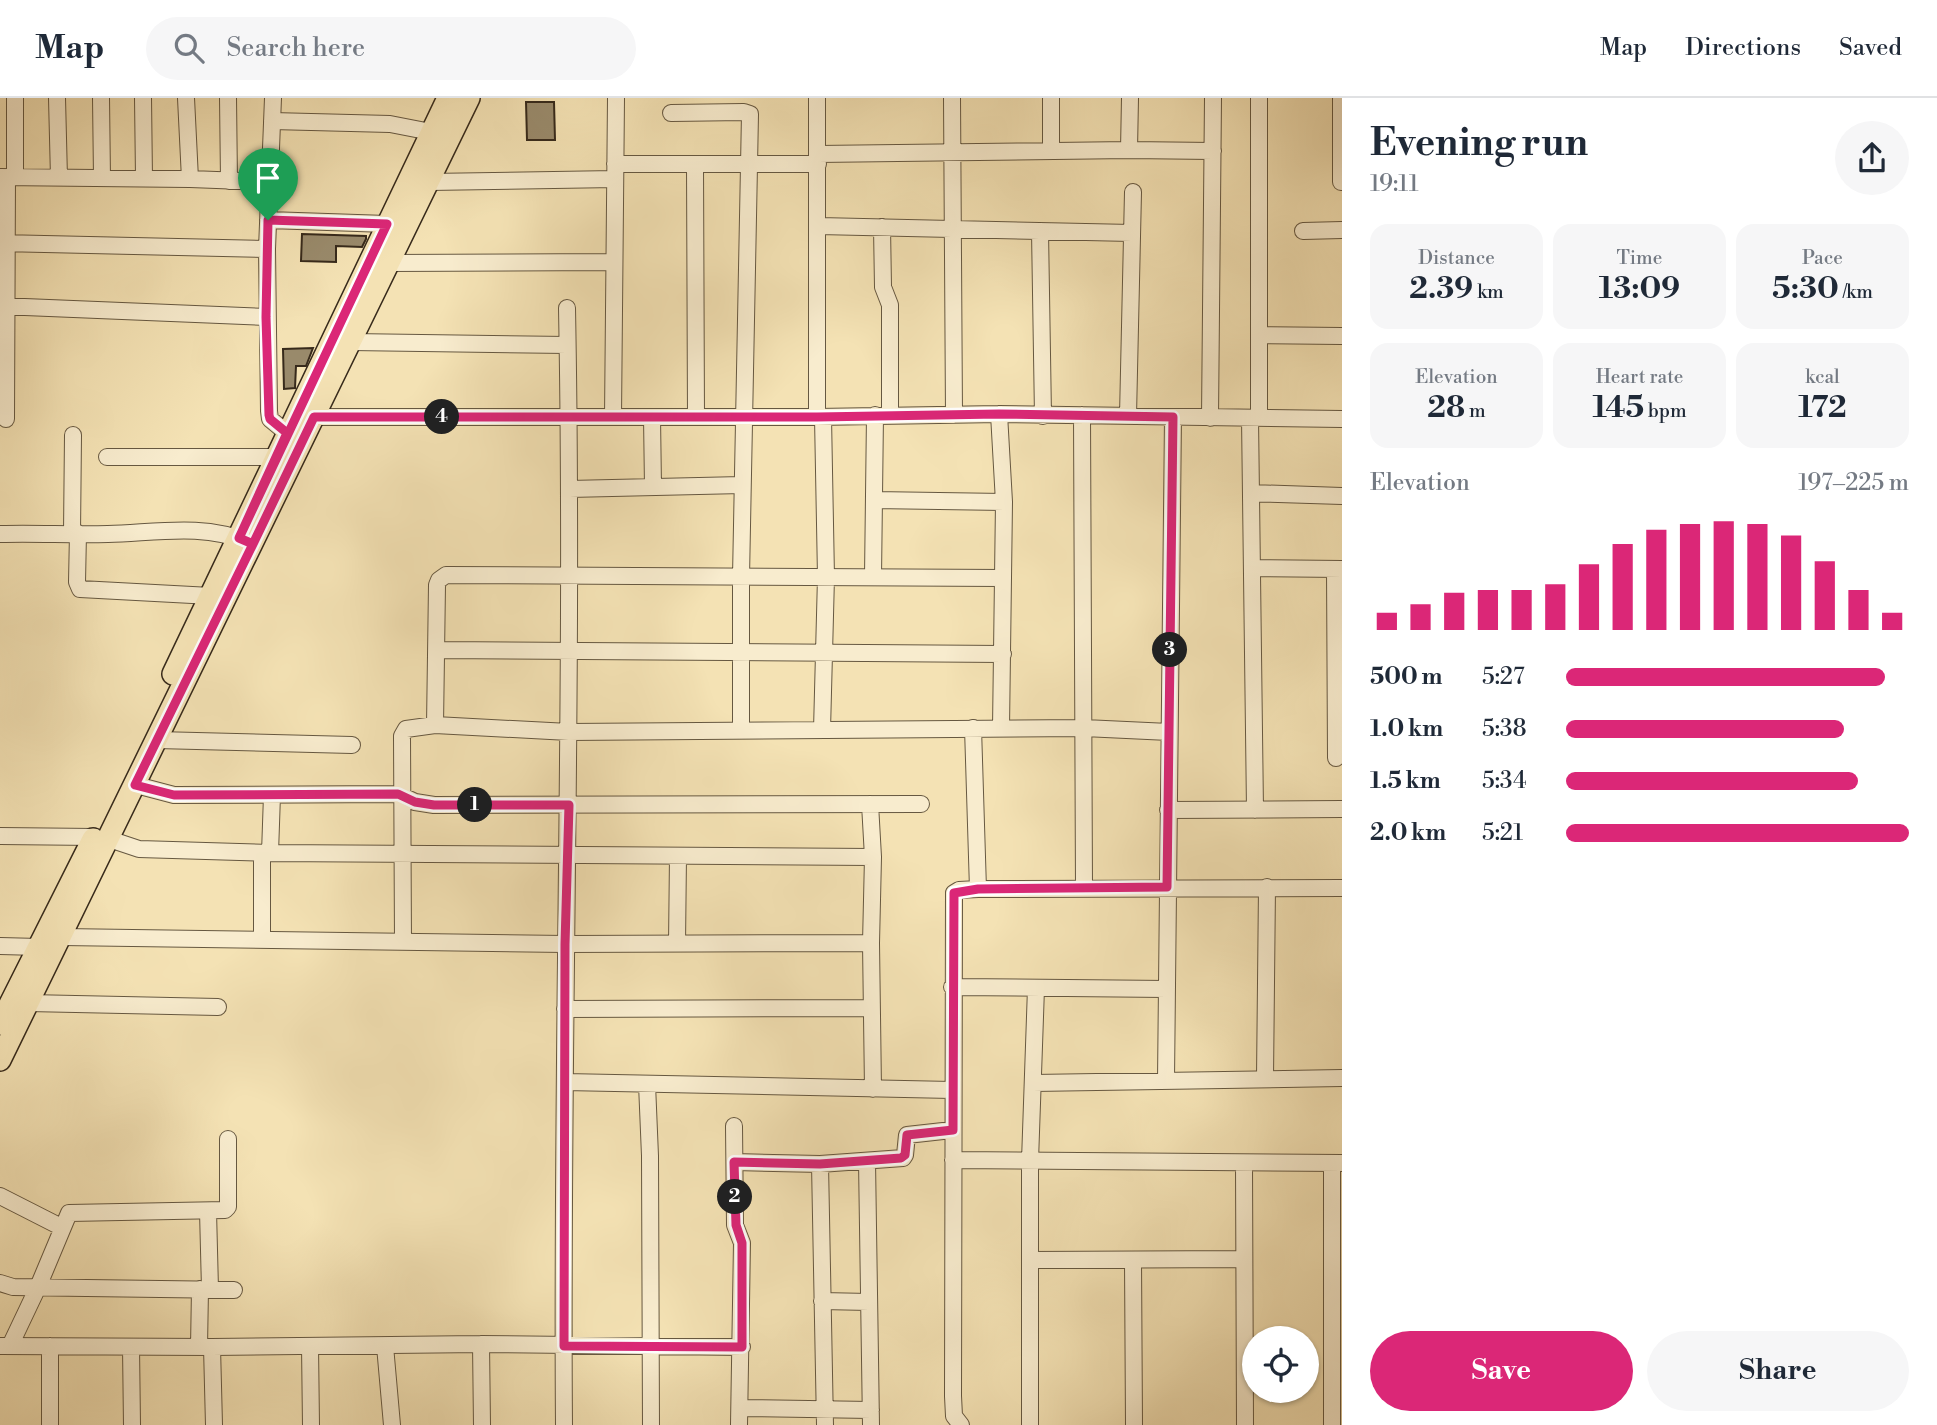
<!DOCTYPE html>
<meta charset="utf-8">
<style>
body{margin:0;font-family:"Libre Bodoni",serif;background:#f6f6f7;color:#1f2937;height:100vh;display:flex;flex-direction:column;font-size:26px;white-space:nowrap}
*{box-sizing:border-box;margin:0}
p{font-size:23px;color:#747a83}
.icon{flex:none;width:38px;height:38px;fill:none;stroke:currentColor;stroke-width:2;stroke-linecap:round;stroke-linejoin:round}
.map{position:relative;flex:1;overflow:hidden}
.drawer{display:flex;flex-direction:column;background:#fff;width:595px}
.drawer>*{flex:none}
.fabs{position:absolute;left:1242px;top:1228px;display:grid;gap:14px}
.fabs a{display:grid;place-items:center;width:77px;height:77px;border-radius:50%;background:#fff;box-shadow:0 2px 5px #0004;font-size:35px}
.pin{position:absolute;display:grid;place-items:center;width:60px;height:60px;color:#fff;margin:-72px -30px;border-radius:50% 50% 50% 0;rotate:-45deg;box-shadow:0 0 7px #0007}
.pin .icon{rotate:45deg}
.km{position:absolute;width:35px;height:35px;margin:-18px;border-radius:50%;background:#222;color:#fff;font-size:19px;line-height:35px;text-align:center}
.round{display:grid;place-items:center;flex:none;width:74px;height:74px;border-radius:37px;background:#f6f6f7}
.summary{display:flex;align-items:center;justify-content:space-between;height:119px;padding:0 28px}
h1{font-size:38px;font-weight:700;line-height:52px}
.figures{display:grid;grid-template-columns:repeat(3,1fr);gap:10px;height:119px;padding:7px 28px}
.figures div{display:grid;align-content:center;border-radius:18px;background:#f6f6f7;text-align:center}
.figures b{font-size:30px;font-weight:700}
.figures small{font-size:19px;font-weight:400}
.figures p{font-size:19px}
.chart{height:196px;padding:14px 28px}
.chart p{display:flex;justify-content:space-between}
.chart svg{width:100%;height:126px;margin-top:7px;stroke:#db2777;stroke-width:6}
.action{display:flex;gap:14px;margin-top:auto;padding:14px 28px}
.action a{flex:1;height:80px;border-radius:42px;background:#db2777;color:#fff;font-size:28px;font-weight:700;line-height:80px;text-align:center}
.action a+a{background:#f6f6f7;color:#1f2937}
ul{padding:0 28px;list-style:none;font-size:23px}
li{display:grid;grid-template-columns:112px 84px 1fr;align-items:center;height:52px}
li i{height:18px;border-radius:9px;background:#db2777}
header{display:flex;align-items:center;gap:42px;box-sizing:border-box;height:98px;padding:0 35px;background:#fff;border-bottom:2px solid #e0e1e3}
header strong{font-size:33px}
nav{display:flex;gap:38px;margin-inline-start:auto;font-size:24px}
.search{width:490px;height:63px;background:#f6f6f7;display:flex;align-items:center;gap:18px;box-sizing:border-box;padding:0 24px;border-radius:38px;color:#747a83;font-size:26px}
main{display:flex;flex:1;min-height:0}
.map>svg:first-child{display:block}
</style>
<header>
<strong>Map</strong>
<div class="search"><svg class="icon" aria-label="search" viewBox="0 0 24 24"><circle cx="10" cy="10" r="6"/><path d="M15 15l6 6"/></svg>Search here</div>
<nav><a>Map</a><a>Directions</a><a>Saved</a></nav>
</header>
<main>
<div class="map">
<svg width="1342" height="1327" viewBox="0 0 1342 1327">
<rect width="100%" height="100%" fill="#f4e2b4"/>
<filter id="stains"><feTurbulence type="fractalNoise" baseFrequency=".00286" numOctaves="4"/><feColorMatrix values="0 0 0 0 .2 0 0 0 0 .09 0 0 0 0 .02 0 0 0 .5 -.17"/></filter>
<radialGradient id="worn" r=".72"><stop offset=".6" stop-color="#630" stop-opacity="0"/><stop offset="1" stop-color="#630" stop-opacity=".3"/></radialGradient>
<path fill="#998a6b" stroke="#372a1b" stroke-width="2" d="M526,4H554L555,42H527Z
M302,136L366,138V141L362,149L336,148V164L301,163Z
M313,250L306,268H296L295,290L284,291L283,251Z"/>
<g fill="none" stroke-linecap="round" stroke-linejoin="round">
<defs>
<path id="minor" d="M15,0V79
M57,0L59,80
M101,0L102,80
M143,0L144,80
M186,0L190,81
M228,0L229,83
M273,0L267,151L269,313L270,321L287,335
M817,0V319
M952,0L954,317
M1051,0V53
M1341,0V84
M671,15L744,14L750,16L741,479V632
M272,23L390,26L431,34
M1129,52L1130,0
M818,56L1129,52L1213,53
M615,66H818
M695,67L696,319
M0,79L190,81L271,84
M429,84L615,81
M268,122L387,126
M819,128L1132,135
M882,129L883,189L890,207V317
M1040,133L1043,318
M1303,133L1342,132
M0,145L267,151
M388,165L614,164
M0,208L266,219
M1259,237L1342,238
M351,244L567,247
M999,316L1004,404L1001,630
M1082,317L1084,790
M1128,318L1133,94
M314,319H817L999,316L1342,321
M613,319L616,0
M652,319L653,389
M1210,320L1213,0
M1250,320L1255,712
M1259,320V0
M6,321L7,79
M107,359H276
M569,391L742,387
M1251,395L1342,398
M874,402L1004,404
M72,435L73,337
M78,435L77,484L80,491L211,498
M0,436C36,435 72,437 108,436C154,435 204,425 247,444
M1252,470L1342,471
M1335,471L1336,660
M873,479L875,317
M438,552L1003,556
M435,627L437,487L439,482L446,477L1003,480
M973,630L978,791
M822,632L826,479L823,319
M157,642L352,647
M136,687L174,697L398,696L415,704L434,707L921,706
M870,706L873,759L871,845L873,991
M1168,712L1342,711
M0,738L95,739
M109,741L139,751L270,755L873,759
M262,755V842
M270,755L272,697
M62,839L565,846L871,845
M403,844L402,638L406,631L435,627L569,634L1084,630L1169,634
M677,846L678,758
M0,848L39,849
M952,889L1167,891
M28,905L218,909
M565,911L872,910
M1265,980L1267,789
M1166,982L1173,319
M565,984L952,992
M1033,985L1342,980
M647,986L650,1058L651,1327
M734,1028L735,1127L742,1145L739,1327
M953,1062L1342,1065
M867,1063L871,1327
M735,1064L820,1066L903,1060L905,1057L907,1037L952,1032
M1244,1065L1245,1327
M1332,1065V1327
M820,1066L825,1327
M0,1098L61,1129
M208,1113L210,1191
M1030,1162L1244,1161
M1133,1162L1134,1327
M0,1185L13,1189L234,1192
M822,1203L869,1204
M481,1246L482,1327
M0,1248L212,1249L481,1246L742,1249
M10,1248L38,1189L69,1115L225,1112L228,1109V1041
M50,1248V1327
M310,1248L311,1327
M385,1248L392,1327
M131,1249L132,1327
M199,1249L200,1191
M212,1249L214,1327
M740,1310L871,1312
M564,1327C561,955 574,582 567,210
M961,1327L954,1318L953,1298L954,795L959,792L978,791L1342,790
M1030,1327V1063L1036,890"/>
<path id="major" d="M173,576L448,0
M0,926L93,741
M0,962L469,0"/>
</defs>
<use href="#minor" stroke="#665841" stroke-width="18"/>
<use href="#major" stroke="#372a1b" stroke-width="24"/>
<use href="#minor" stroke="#f8ecce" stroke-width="16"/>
<use href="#major" stroke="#f4e2b4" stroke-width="21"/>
</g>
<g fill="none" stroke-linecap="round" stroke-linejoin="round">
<defs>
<path id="route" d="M268,122L266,219L269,317L270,321L287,335L239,440L253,446L135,687L174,697L398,696L415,704L434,707H569L565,846L564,1248L742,1249V1145L736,1127L734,1064L820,1066L901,1060L905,1057L907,1037L953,1032L954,795L978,791L1167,789L1173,319L999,316L817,319H314L253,446L239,440L387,126L268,122"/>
</defs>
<use href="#route" stroke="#fff" stroke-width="14"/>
<use href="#route" stroke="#db2777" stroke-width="9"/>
</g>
<rect width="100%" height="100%" filter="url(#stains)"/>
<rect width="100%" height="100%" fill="url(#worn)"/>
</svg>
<div class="fabs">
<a><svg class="icon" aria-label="locate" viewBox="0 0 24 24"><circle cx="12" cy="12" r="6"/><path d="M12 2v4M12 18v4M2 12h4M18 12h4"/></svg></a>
</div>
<div class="pin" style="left:268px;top:122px;background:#1e9e55"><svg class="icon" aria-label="arrive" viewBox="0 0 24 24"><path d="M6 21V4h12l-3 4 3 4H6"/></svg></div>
<b class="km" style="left:475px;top:707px">1</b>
<b class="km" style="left:735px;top:1099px">2</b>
<b class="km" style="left:1170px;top:552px">3</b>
<b class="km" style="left:442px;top:319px">4</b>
</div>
<section class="drawer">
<div class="summary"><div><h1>Evening run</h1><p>19:11</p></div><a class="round"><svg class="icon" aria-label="share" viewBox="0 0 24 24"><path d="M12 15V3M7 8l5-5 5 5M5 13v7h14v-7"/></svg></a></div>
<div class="figures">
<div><p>Distance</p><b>2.39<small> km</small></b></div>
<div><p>Time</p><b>13:09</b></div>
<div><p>Pace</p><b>5:30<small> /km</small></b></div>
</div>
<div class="figures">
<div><p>Elevation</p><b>28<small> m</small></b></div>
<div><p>Heart rate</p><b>145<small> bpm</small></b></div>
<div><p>kcal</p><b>172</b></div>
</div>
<div class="chart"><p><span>Elevation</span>197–225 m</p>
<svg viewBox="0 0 160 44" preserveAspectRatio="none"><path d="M5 44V38M15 44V35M25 44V31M35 44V30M45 44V30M55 44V28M65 44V21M75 44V14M85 44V9M95 44V7M105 44V6M115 44V7M125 44V11M135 44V20M145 44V30M155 44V38"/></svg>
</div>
<ul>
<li><b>500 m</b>5:27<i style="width:93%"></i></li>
<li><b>1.0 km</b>5:38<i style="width:81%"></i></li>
<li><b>1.5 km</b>5:34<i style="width:85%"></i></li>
<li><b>2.0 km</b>5:21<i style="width:100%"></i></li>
</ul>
<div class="action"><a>Save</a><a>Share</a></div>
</section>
</main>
